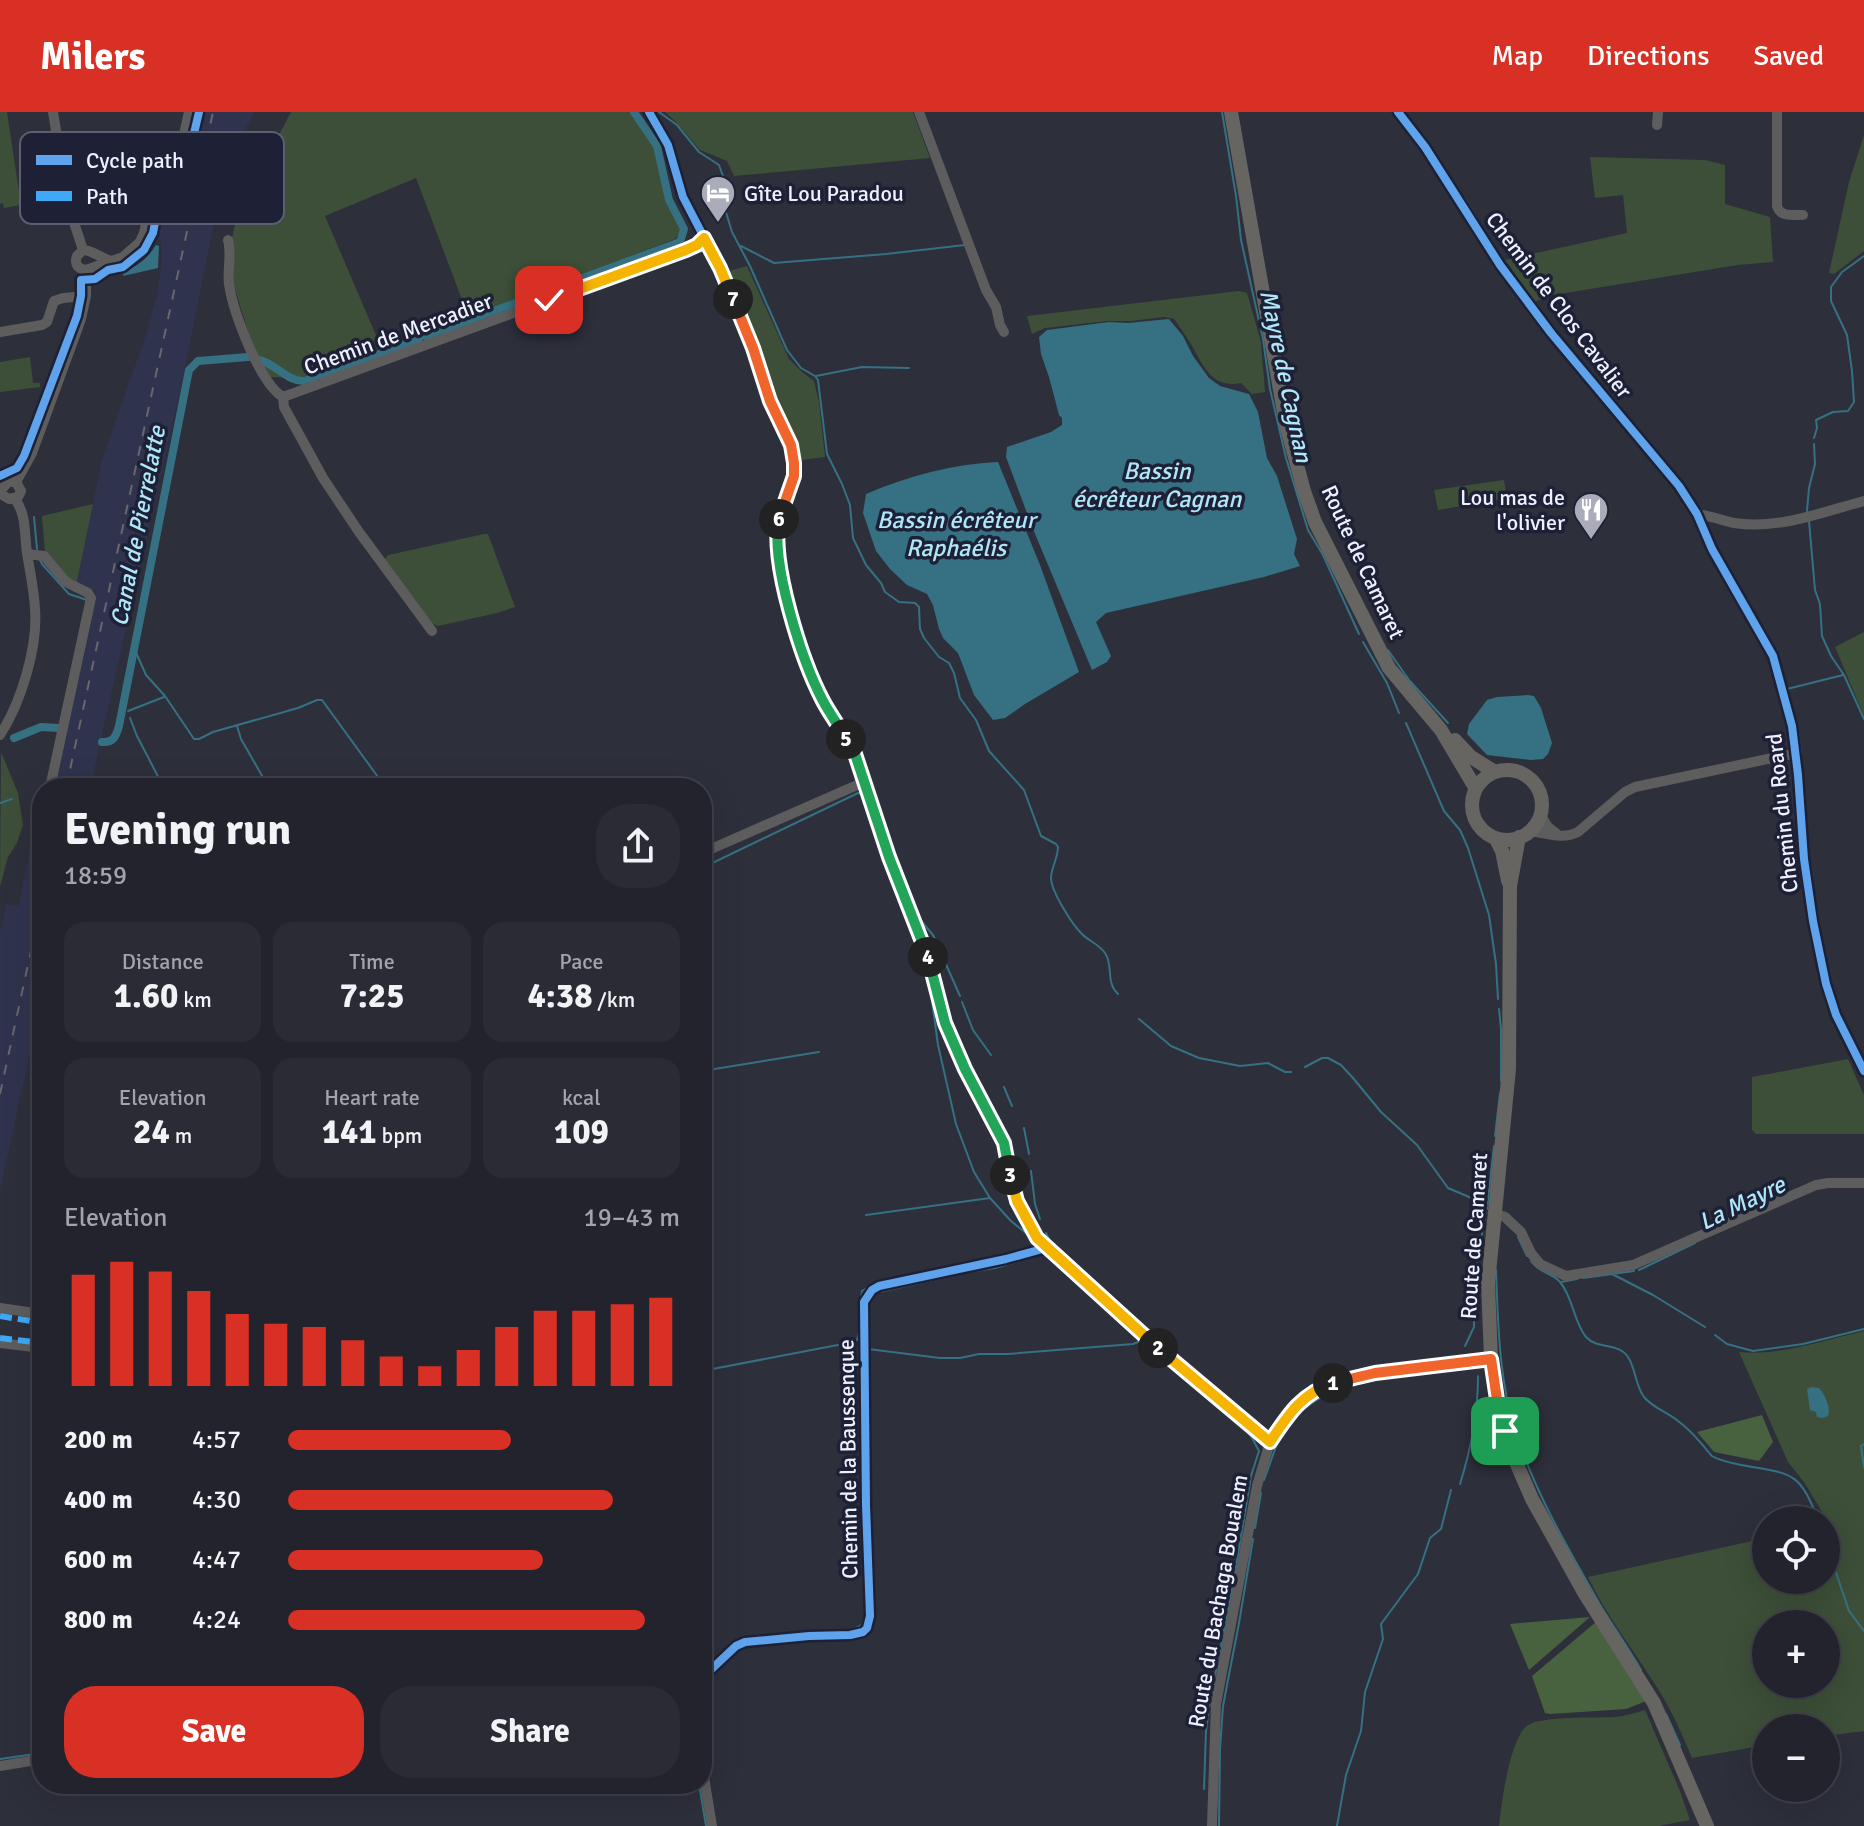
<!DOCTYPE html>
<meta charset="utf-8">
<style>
body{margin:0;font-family:Signika,sans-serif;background:#2a2b34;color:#f1f3f6;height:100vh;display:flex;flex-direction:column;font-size:30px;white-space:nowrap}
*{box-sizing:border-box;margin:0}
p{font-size:26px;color:#a2a4a9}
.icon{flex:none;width:44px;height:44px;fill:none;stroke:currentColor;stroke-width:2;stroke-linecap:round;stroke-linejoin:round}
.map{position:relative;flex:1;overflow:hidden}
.sheet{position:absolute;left:32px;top:666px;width:680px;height:1016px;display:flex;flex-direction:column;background:#22232c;border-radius:32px;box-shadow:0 8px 32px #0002,0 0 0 2px #3f4048}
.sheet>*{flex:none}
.fabs{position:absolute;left:1752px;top:1394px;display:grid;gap:16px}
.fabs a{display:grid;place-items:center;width:88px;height:88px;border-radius:50%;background:#22232c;box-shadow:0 8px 32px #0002,0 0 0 2px #3f4048;font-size:40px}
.pin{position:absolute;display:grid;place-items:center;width:68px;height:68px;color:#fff;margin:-34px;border-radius:16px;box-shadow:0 4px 12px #0006}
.km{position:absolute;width:40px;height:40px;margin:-20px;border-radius:50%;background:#222;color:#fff;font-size:22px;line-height:40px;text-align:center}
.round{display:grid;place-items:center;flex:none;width:84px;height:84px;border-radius:32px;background:#2a2b34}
.headline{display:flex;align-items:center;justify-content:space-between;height:136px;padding:0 32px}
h1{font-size:44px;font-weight:700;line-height:60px}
.metrics{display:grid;grid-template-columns:repeat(3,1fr);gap:12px;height:136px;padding:8px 32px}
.metrics div{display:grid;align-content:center;border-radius:20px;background:#2a2b34;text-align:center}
.metrics b{font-size:34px;font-weight:700}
.metrics small{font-size:22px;font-weight:400}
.metrics p{font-size:22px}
.chart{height:224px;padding:16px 32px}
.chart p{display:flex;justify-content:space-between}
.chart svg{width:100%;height:144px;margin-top:8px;stroke:#d93025;stroke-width:6}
.primary-button{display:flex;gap:16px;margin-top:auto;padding:16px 32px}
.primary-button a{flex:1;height:92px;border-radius:32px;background:#d93025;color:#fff;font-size:32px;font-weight:700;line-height:92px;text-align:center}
.primary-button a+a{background:#2a2b34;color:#f1f3f6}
ul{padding:0 32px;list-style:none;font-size:26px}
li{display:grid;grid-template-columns:128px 96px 1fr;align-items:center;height:60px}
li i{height:20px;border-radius:10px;background:#d93025}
header{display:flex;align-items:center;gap:48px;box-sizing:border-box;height:112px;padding:0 40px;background:#d93025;color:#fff}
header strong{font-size:38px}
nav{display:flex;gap:44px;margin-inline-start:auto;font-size:28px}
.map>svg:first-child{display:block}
</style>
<header>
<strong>Milers</strong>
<nav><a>Map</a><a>Directions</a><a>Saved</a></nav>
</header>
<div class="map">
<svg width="1864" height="1714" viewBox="0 0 1864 1714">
<rect width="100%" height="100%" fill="#2d2f3b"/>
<path fill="#30334d" d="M202,0H255L228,48L220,80L185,256L90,676H52L59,651L95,479L76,473L102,348L147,220L157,182L162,149L159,111L163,87L168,77L185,57L192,44Z
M42,706V889L0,1078V821L6,792L18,794L30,736Z"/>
<path fill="#3d4f38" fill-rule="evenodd" d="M0,0H7L21,93L4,96L3,91L0,92Z
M291,0H630L653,33L666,90L681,118L675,127L469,206L416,66L325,104L381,235L306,266L268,265L249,223L232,167V126L237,103Z
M665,0H913L930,46L734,64L727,49L700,38L677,11Z
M1864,23V139L1834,162L1829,161L1849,70Z
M1590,45L1705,48L1725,53V92L1770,105L1773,150L1738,153L1547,184L1535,190L1505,148L1627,121L1623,83L1595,86Z
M747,154L789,247L802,260L814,269L819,290L825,345L801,348L799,337L768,265L729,159Z
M1239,179L1247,181L1261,230L1265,280L1252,282L1241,271C1209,277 1203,251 1189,229C1184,221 1179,214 1174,207L1164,205L1131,209H1108L1045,216L1032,222L1027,204Z
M30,245L33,271H40V275L0,280V250Z
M1504,368L1507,386L1438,398L1434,378Z
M93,392L76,474L45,442L42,404Z
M484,422H488L515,495L497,501L438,514L431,511L384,448L388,443Z
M1864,520V604L1835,535Z
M1,640L18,681L23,713L17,731L8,745L0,774Z
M1848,947L1864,983V1022H1756L1752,1018V965Z
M1864,1219V1619L1826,1624V1616H1766V1633L1692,1646C1682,1622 1672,1599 1658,1577C1635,1540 1607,1505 1588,1465L1766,1426V1468H1826V1411L1828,1410L1804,1370L1788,1350L1739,1240C1778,1244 1826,1228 1864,1219ZM1766,1512H1826V1572H1766Z
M1645,1598L1680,1679L1690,1708L1659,1714H1499C1501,1693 1510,1625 1528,1613C1543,1604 1595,1606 1615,1605C1625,1604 1635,1601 1645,1598Z"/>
<path fill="#486240" d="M1762,1303L1773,1330L1759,1349L1714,1340L1697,1320Z
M1590,1505L1529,1558L1510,1512Z
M1597,1509L1649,1588L1626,1597L1550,1602L1545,1601L1532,1564Z"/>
<path fill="#357183" d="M156,133L159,134L158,156L123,164L124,160C139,153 147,147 156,133Z
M1169,207L1183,224L1193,244L1209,266L1220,274L1249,282L1258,300L1267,346L1277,364L1297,427L1294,442L1300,454L1264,465L1106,501L1096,510L1111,544L1107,550L1092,558L1033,417L1006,345L1007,335L1051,320L1062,313V306L1059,303L1049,265L1041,242L1039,225L1047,218L1109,210L1128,211Z
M998,350L1040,453L1079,560L1025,592L1005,606L993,608L974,583L958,541L943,526L939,517L933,493L927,482L907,473L890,457L876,439L863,401L866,382C908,364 953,352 998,350Z
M1528,583L1534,584L1541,596L1552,631L1548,642L1543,647L1531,648L1487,643L1467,622L1469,612L1487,588L1497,585Z
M1811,1275L1819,1276C1825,1283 1831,1295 1828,1304L1823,1306L1817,1305L1816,1300L1810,1298L1807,1277Z"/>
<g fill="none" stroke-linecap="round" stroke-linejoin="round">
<path stroke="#357183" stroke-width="2" d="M659,0L677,13L699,40L719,53L728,78L721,84L732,120L750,154L787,238L801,256L815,264L818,268L827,342L842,372L850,393L853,426L866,453L881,471L885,480L899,490L915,491L919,495L920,517L924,526L939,545L949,551L954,561L960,586L976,608L989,639L1024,678L1041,724L1056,732L1058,735C1058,746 1051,756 1051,766C1051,779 1072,812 1081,821C1088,829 1099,832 1105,841C1114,854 1105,870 1118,882
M1222,0L1236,84L1241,128L1263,227L1270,277L1286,346L1308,418L1323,443L1359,522
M1464,86L1476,105
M741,134L774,151L886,142L965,133
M816,264L862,255L909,256
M1814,326L1817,316L1816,308L1833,300L1848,299L1854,290L1852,259L1847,223L1831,189V175L1842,160L1864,144
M1807,399L1809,376L1815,352L1814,332
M34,405L37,437
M1809,409L1815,478L1820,492L1822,524L1831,544L1844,563L1864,607
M39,446L42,452L69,482L87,488
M1363,530L1387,571L1399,601
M134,536L146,563L165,584L194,627H199L213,620L298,596L317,588H322L386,676
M1388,538L1409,568L1448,611
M1787,577L1843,563
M128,599L164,585
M130,606L137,624L164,676
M1406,611L1444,699L1460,718L1468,736L1489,803L1496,852L1498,887
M237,614L241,627L269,676
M1798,620L1801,641
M848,621L856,632L867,662
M0,691L12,687
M702,756L858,681L861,682L881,741L908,807
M917,804L933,823L960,884
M910,813L930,874L938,933L956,1012L974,1060L990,1086
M962,890L973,918L991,943
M1499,897L1501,917V969
M1139,907L1171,934L1199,946L1240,954L1268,951L1285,960H1291
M1305,955L1322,946H1328L1341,953L1353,966L1381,1000L1417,1033L1448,1076L1469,1085L1486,1099
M702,959L819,940
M1004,975L1012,994
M1024,1016L1029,1042
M1495,1024L1500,981
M1031,1059L1035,1092L1040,1107
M1487,1097L1494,1034
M866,1103L990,1086L1011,1109L1032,1126L1035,1133L1032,1135
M1046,1121L1053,1135
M1518,1125L1527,1144
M1531,1149C1540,1162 1552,1160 1560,1170C1573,1185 1574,1211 1586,1225C1598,1238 1618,1230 1628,1245C1636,1257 1635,1273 1644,1285C1653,1296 1667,1300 1678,1309C1686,1315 1694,1323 1700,1330C1704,1334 1708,1340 1712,1344C1720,1349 1733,1351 1741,1353C1789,1362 1800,1357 1818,1408
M1496,1158C1498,1212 1499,1270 1516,1321C1536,1383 1570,1440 1602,1496C1615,1517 1629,1537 1641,1558
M1639,1158L1695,1131
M969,1160L995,1156L1033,1145
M1612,1162L1653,1183L1705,1215
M1583,1166L1634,1159
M1561,1170L1577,1167
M879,1180L951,1164
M861,1187L862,1179L867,1176
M1715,1223L1727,1232L1753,1239L1803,1232L1864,1217
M1465,1234L1474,1215L1475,1161L1486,1099
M868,1237L940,1246H960L979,1242H1008L1133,1232L1143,1228
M1156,1242L1167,1250
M702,1259L843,1232L857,1228L859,1221
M1347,1274L1386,1266
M1864,1332L1861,1334L1864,1355
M1264,1368L1278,1329L1302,1298L1333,1277
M1460,1372C1471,1337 1478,1302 1478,1264
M1255,1416L1261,1381
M1826,1431L1849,1499L1864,1519
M1234,1467L1251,1364L1259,1339L1251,1324L1236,1308
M854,1517L862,1513L866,1501
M1666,1602L1680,1633
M0,1647L42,1641
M699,1672L706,1714
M1204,1677L1206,1619L1210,1589L1233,1473
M1219,1714L1220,1637L1223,1594L1239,1511L1253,1427
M1337,1714L1346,1663L1361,1619L1365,1580L1383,1527L1381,1512L1418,1462L1430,1426L1441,1417L1451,1378"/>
<path stroke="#357183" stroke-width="8" d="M426,224L680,130L684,117L669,88L657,34L634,0
M259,248C277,252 287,270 305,269L419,227
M14,626L41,615L59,616
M102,630C114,631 116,624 119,614L189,258L198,249L248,245"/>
<path stroke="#5e5d5d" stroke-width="10" d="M53,0L68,92L83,138
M649,0L668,33L683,85L720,156L753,236L770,289L791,333L794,351V364L781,398L777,418V430L780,459L796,518L822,587L855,642L889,745L930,849L945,911L953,930L1004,1031L1017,1089L1037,1126L1046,1136L1155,1234L1270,1330
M919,0L986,178L996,195L1000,213L1004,220
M1398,0L1425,35L1500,153L1551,221L1679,374L1697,402L1712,437L1773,544L1792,614L1798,663L1804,747L1813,809L1826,872L1836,903L1864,959
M1777,0V94C1780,105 1793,103 1803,103
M1657,13L1658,0
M228,128C232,143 227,158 229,172C233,200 260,272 283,285L284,295L323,366L359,420L432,519
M83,138C92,138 101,146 111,149
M83,138L77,144C74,152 78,157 86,158
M86,158L123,145L140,130L144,121L153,79L178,49L189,0
M0,220L42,213L47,210L54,189L63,186L86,184
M283,285L686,138L697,133L704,126
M16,370L32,341L81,207L86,184V158
M2,377L8,370H16
M4,384L9,387L18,385L21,379L16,370
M1697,402C1710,404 1722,408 1734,411C1778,418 1822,400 1864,389
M27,442L44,444L66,470L88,481L91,486L51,671
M0,623C21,591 38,535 35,497C34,478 30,460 27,441C24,421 27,404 15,387
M1540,702L1548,715L1556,721
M1530,719C1547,721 1562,728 1578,720L1625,680L1635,675L1796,641
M702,741L864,670
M1494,1101L1505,1105L1521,1120L1531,1141L1540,1152L1566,1164L1633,1153L1816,1073L1828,1071H1864
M0,1196L42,1202
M0,1231L42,1236
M702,1566L736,1534L745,1530L809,1524L850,1523L863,1520L867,1516L870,1504L866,1393L864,1190L872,1178L879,1174L1006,1147L1046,1136
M702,1653L712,1714
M0,1654L42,1647
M1212,1714L1216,1592L1257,1374L1270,1330L1298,1291L1314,1279L1325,1274L1375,1261L1491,1247"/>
<path stroke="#676562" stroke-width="14" d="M1231,0L1286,312L1304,379L1315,410L1389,556L1441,618L1476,677
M1455,628L1471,645L1495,660
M1472 693a35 35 0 1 1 70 0a35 35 0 1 1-70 0Z
M1519,725L1510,774L1509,957L1488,1171L1491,1247L1499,1301L1512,1341L1532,1387L1585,1482L1654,1591L1707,1714
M1496,727L1502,739L1508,769"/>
<path stroke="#67676c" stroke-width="2" stroke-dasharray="10 10" stroke-linecap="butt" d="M66,676L213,0
M0,982L42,788"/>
<path stroke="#3fa9f5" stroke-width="6" stroke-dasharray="12 6" stroke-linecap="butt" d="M0,1204L37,1210L42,1208
M0,1226L42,1231"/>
<defs>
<path id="cycleway" d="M649,0L668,33L683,85L720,156L753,236L770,289L791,333L794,351V364L781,398L777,418V430L780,459L796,518L822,587L855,642L889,745L930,849L945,911L953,930L1004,1031L1017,1089L1037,1126L1046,1136L1006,1147L879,1174L872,1178L864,1190L866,1393L870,1504L867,1516L863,1520L850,1523L809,1524L745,1530L736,1534L702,1566
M1398,0L1425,35L1500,153L1551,221L1679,374L1697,402L1712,437L1773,544L1792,614L1798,663L1804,747L1813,809L1826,872L1836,903L1864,959
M0,364L17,356L24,344L77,204L81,184V168L95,167L108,158L123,155L144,138L153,121L160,84L188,47L199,0"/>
</defs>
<use href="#cycleway" stroke="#1e2136" stroke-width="13"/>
<use href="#cycleway" stroke="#60a3ed" stroke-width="8"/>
</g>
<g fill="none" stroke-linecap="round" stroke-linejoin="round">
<defs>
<path id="split-1" d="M1333,1271L1375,1261L1491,1247L1499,1301L1505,1319"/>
<path id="split-2" d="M1158,1236L1270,1330C1288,1303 1301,1282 1333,1271"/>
<path id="split-3" d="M1010,1063L1017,1089L1037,1126L1158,1236"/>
<path id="split-4" d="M928,845L945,911L965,957L1004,1031L1010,1063"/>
<path id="split-5" d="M846,627L855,642L889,745L928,845"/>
<path id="split-6" d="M779,407C770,451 802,549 823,589C830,602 839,614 846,627"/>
<path id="split-7" d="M733,187L753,236L770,289L791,333L794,351V364L779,407"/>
<path id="split-8" d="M549,188L686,138L697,133L704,126L720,156L733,187"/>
</defs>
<use href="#split-1" stroke="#fff" stroke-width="16"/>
<use href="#split-2" stroke="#fff" stroke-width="16"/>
<use href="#split-3" stroke="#fff" stroke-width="16"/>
<use href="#split-4" stroke="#fff" stroke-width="16"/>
<use href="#split-5" stroke="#fff" stroke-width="16"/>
<use href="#split-6" stroke="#fff" stroke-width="16"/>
<use href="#split-7" stroke="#fff" stroke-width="16"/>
<use href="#split-8" stroke="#fff" stroke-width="16"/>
<use href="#split-1" stroke="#f0652b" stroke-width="10"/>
<use href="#split-2" stroke="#f5b400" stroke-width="10"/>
<use href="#split-3" stroke="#f5b400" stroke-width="10"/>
<use href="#split-4" stroke="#22a559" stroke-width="10"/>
<use href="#split-5" stroke="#22a559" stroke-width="10"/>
<use href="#split-6" stroke="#22a559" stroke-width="10"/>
<use href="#split-7" stroke="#f0652b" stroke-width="10"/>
<use href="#split-8" stroke="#f5b400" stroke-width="10"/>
</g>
<defs>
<symbol id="hotel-pin" viewBox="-11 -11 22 30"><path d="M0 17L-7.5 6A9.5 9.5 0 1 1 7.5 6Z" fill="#aaacba" stroke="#1e2136"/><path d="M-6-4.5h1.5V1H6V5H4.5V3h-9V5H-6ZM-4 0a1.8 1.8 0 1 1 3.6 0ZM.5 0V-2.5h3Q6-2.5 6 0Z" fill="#fff"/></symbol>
<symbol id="restaurant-pin" viewBox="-11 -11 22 30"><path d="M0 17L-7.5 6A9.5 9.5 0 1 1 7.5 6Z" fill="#aaacba" stroke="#1e2136"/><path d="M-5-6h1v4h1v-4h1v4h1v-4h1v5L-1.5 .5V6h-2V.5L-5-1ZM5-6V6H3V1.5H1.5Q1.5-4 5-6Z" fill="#fff"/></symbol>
</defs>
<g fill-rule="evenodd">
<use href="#hotel-pin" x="698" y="61" width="40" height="54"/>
<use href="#restaurant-pin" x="1571" y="378" width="40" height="54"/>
</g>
<g text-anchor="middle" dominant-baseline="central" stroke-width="7" stroke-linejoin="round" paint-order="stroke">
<g font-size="22" fill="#edf0ff" stroke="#1e2136" text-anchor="start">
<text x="744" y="81">Gîte Lou Paradou</text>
<text x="1565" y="385" text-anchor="end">Lou mas de<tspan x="1565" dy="25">l'olivier</tspan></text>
</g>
<g font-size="22" fill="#edf0ff" stroke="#1e2136">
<text transform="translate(1559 193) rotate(53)">Chemin de Clos Cavalier</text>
<text transform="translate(398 222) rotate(-20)">Chemin de Mercadier</text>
<text transform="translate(1363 450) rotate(65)">Route de Camaret</text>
<text transform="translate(1782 701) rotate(-96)">Chemin du Roard</text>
<text transform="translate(1474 1124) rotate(-86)">Route de Camaret</text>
<text transform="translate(848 1347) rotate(-91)">Chemin de la Baussenque</text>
<text transform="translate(1218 1489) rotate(-80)">Route du Bachaga Boualem</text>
</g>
<g font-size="24" font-style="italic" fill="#afe7f8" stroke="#1e2136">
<text transform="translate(1286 264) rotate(78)">Mayre de Cagnan</text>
<text x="1157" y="359">Bassin<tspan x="1157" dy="28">écrêteur Cagnan</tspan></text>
<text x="956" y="408">Bassin écrêteur<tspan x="956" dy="28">Raphaélis</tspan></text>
<text transform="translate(138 414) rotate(-79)">Canal de Pierrelatte</text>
<text transform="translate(1742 1091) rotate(-26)">La Mayre</text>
</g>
</g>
<rect x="20" y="20" width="264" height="92" rx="12" fill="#1e2136" stroke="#5c5f72" stroke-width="2"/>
<rect x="36" y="43" width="36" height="10" fill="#60a3ed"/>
<rect x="36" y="79" width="36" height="10" fill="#3fa9f5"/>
<g font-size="22" fill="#edf0ff">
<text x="86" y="56">Cycle path</text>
<text x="86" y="92">Path</text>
</g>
</svg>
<div class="fabs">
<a><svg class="icon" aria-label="locate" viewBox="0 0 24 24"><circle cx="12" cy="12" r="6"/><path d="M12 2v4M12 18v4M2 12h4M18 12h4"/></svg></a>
<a>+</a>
<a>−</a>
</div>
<div class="pin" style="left:1505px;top:1319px;background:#1e9e55"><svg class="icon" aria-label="arrive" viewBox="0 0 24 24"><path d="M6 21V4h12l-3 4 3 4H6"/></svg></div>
<div class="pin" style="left:549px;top:188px;background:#d93025"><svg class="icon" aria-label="check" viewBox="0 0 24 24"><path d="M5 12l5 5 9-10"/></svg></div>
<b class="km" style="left:1333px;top:1271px">1</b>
<b class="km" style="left:1158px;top:1236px">2</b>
<b class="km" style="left:1010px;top:1063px">3</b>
<b class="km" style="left:928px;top:845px">4</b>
<b class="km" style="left:846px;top:627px">5</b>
<b class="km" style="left:779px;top:407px">6</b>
<b class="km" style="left:733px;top:187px">7</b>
<section class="sheet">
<div class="headline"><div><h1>Evening run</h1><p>18:59</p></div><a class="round"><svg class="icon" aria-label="share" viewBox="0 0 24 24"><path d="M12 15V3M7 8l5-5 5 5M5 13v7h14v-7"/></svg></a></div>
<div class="metrics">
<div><p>Distance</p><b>1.60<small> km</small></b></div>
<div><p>Time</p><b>7:25</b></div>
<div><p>Pace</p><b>4:38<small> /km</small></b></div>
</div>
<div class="metrics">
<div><p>Elevation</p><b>24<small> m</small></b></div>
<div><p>Heart rate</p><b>141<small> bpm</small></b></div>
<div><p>kcal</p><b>109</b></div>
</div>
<div class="chart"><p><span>Elevation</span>19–43 m</p>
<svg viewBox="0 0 160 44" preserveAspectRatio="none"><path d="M5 44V10M15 44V6M25 44V9M35 44V15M45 44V22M55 44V25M65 44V26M75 44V30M85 44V35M95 44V38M105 44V33M115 44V26M125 44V21M135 44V21M145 44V19M155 44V17"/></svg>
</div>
<ul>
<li><b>200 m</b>4:57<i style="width:57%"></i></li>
<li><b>400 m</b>4:30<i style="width:83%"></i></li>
<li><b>600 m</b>4:47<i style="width:65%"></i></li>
<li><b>800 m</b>4:24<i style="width:91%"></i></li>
</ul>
<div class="primary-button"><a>Save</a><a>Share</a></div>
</section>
</div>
